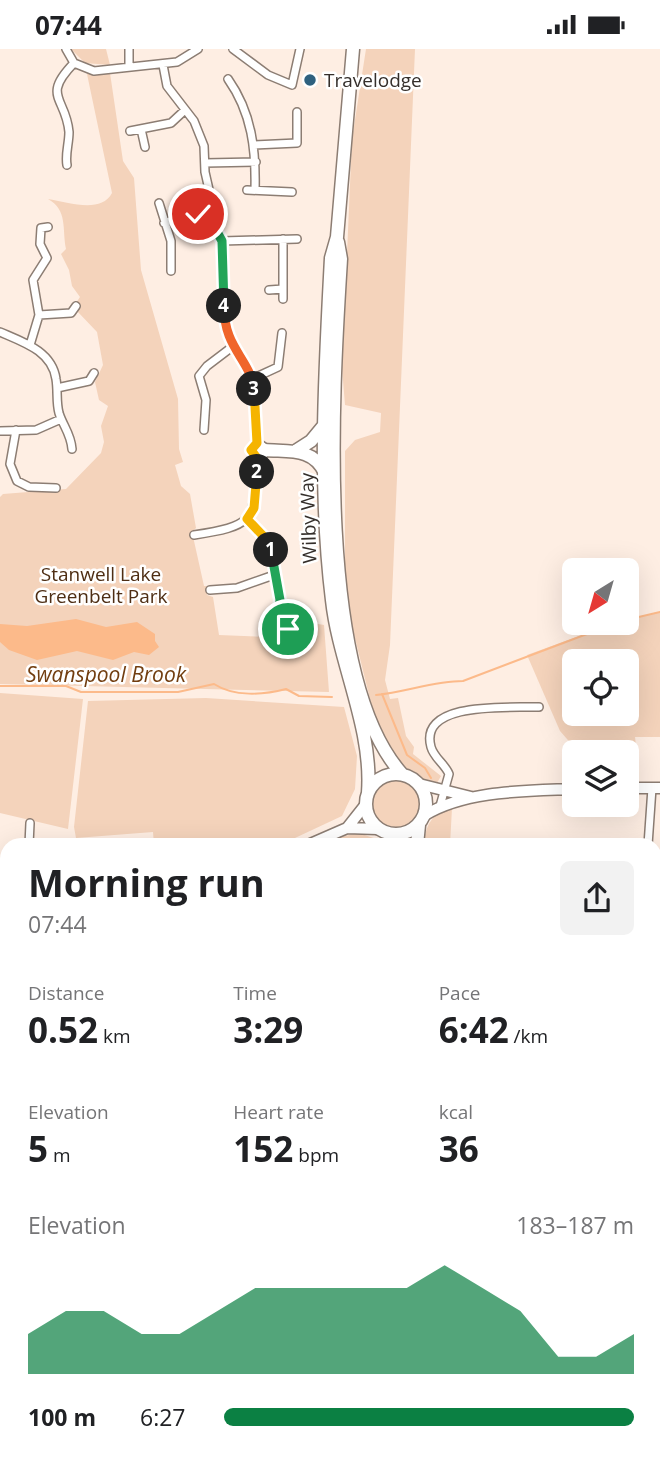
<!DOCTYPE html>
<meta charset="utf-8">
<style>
body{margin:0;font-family:"Open Sans",sans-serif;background:#f2f2f2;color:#202124;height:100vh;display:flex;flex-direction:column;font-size:26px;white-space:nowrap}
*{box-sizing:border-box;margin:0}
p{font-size:23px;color:#757577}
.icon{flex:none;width:38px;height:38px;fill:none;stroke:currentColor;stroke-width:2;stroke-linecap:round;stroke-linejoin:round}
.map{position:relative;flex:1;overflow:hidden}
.sheet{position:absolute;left:0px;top:789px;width:662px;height:621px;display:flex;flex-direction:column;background:#fff;border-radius:21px 21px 0 0;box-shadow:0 7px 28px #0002}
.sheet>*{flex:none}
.needle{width:46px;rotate:217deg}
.buttons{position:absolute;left:562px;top:509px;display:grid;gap:14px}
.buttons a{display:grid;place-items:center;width:77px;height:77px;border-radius:10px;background:#fff;box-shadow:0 7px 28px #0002;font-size:35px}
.pin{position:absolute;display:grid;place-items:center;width:60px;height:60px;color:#fff;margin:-30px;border:4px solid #fff;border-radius:50%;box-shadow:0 2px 7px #0007}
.km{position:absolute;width:35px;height:35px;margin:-18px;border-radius:50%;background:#222;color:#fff;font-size:19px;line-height:35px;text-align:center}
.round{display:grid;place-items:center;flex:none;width:74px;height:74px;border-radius:10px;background:#f2f2f2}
.head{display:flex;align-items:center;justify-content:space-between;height:119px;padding:0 28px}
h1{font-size:38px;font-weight:700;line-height:52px}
.stats{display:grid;grid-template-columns:repeat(3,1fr);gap:10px;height:119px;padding:7px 28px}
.stats div{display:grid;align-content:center}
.stats b{font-size:35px;font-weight:700}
.stats small{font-size:19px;font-weight:400}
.stats p{font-size:19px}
.chart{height:196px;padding:14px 28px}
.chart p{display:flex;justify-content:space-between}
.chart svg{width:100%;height:126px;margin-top:7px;fill:#0b8043;opacity:.7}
ul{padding:0 28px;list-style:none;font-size:23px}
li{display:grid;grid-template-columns:112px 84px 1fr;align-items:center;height:52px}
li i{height:18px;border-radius:9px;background:#0b8043}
.status{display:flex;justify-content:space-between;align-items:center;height:49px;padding:0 35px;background:#fff;direction:ltr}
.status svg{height:19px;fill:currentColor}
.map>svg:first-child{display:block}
</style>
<div class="status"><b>07:44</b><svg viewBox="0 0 49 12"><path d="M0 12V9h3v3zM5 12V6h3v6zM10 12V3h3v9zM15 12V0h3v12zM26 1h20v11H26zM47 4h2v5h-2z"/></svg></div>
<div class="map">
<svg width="660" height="1409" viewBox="0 0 660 1409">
<rect width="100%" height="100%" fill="#feeee3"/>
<path fill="#f4d3bb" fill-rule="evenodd" d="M71,0H106L110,16L85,14Z
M366,0H415L390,596L385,631L390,650L398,649L406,687L414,698L413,705L441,727L437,734L423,730L397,713L380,685L371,654L352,577L345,529V402L355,391L380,383L381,364L345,356L342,319L352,90Z
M110,24L123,112L134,129L141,221L178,350L179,400L183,413L175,416L181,437L190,445L196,479L192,483L204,537H207V546L213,548L219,586L290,589L291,581L313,574L324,576L329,643L0,635V448L3,445L66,440L101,404L104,393L101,377L108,357L99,351L95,333L103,316L97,283L77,262L80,257L76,254L80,248L72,237L69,221L61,205L66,200C62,180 68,161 48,150C68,153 101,165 112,144L87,25Z
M660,563V688H635L636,697L574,698L560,682L527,606L612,575ZM574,612H626V665H574Z
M0,644L83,650L68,780L0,764Z
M206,649L344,658L357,707L355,740L342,767L280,796H154L153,783L76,789L74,778L88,652Z
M369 756a26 26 0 1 1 52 0a26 26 0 1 1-52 0Z
M452,759L450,796H424C425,777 432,763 452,759Z
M359,784L394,796H322L340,788Z
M234,1404H301L304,1409H236Z"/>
<path fill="#fcba8a" d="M76,570L106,578L137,573L155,585V592L159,598L149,606L134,603L113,611L77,602L37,611L9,601L0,593V575L27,577Z"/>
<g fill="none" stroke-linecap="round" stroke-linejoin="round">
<path stroke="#fcba8a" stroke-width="2" d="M626,571L660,563
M0,637H66L81,643H178L214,635C234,648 263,646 286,640L299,647L332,648
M382,645L407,706L425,719L431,729
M376,646C406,643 434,632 463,632L616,574
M293,1404L295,1409"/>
<defs>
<path id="street" d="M66,0L74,14L94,22L177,13L198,0
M233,0L268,26L292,36L300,0
M163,16L167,37L194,72L204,97L205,123L210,145L209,156L205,161L164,174
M129,17V0
M228,30C252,64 256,101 255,141
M141,80L145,98
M130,82L171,74L185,61
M254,96L297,94V63
M205,114L256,113
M67,116C65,105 69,95 69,83C66,48 41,48 74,14
M247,141L292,143
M159,154L171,192V222
M205,161L222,192L227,285L252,330L257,394
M283,190V250
M222,192L297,190
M269,241L283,240
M39,266L71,264L76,257
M0,283C23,293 52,302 56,330C58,342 56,353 59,364C63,377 71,385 72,400
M30,296L39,266L33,231L47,209L40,195L41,179L48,178
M252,330L278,318L282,284
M57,339L89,332L94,324
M16,381L10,415L17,432L29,438L56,439
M204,381L206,351L199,327L207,317L232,298
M0,382L36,381L61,370
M251 402a7 7 0 1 1 14 0a7 7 0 1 1-14 0Z
M247,470L269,493L271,501L280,551L275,589
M194,486C260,476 252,470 257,409
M210,541L237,539L274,526
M440,757L449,725C445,715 434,709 431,698C418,651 513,659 539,658
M29,796L30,774
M648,796L652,739
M654,807H660
M654,883L660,884
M0,974L7,973
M0,1057L7,1056
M0,1137L7,1136
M654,1235H659
M0,1240L7,1224
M0,1243L7,1247
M654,1294L660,1292
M654,1303L660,1302
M0,1330L7,1302
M0,1334L7,1336
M0,1388L7,1399
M10,1404L15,1409
M91,1404L95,1409
M175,1404L178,1409
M442,1404L445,1409
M62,1409L69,1404
M481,1409L484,1404
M606,1409L607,1404"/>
<path id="primary" d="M419,735L471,748
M626,739H660
M425,766C466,741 527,742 574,740
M347,779L378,780
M308,796L347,779L366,755
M0,882H7"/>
<path id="highway" d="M353,0L337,188L331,209C325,322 318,438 332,551C339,615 373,679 368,744
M338,193L341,210C333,338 314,627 402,725
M265,401C289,403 313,398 325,424
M297,401L311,392L325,375
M366 755a30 30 0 1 1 60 0a30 30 0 1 1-60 0Z
M417,796L419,776
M654,1147L660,1156"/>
</defs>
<use href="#street" stroke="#8c7d73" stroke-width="10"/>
<use href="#primary" stroke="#8c7d73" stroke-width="13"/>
<use href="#highway" stroke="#8c7d73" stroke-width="15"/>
<use href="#street" stroke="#fff" stroke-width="7"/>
<use href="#primary" stroke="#fff" stroke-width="10"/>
<use href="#highway" stroke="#fff" stroke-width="12"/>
</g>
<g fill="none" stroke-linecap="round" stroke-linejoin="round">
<defs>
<path id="split-1" d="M271,501L280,551L276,580H288"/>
<path id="split-2" d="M257,423L254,459L247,470L269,493L271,501"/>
<path id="split-3" d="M254,340L257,394L251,401L257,409V423"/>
<path id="split-4" d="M224,257C224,300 249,308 254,340"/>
<path id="split-5" d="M198,165L205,161L222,192L224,257"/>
</defs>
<use href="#split-1" stroke="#fff" stroke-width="14"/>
<use href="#split-2" stroke="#fff" stroke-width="14"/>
<use href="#split-3" stroke="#fff" stroke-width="14"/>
<use href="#split-4" stroke="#fff" stroke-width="14"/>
<use href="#split-5" stroke="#fff" stroke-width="14"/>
<use href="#split-1" stroke="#22a559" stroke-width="9"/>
<use href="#split-2" stroke="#f5b400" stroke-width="9"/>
<use href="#split-3" stroke="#f5b400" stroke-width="9"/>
<use href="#split-4" stroke="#f0652b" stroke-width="9"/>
<use href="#split-5" stroke="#22a559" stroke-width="9"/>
</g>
<circle fill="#2f617f" stroke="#fff" stroke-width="2.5" cx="310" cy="31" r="7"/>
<g text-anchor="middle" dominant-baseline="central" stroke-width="5" stroke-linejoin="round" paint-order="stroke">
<g font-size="19" fill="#352f2b" stroke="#fff" text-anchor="start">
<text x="324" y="31">Travelodge</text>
</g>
<g font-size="19" fill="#352f2b" stroke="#fff">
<text transform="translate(308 469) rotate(-92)">Wilby Way</text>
</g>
<g font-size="19" fill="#4e2e14" stroke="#fff">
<text x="101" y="525">Stanwell Lake<tspan x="101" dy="22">Greenbelt Park</tspan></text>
</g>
<g font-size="21" font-style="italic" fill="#723e10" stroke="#fff">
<text x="106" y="625">Swanspool Brook</text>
</g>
</g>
</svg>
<div class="buttons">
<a><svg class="needle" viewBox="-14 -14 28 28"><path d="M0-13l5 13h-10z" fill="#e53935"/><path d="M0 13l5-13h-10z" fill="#757577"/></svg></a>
<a><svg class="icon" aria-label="locate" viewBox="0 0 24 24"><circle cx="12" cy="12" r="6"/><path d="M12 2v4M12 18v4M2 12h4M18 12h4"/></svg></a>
<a><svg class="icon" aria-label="layers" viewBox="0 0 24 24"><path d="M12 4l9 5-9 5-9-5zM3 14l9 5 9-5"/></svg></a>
</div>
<div class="pin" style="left:288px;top:580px;background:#1e9e55"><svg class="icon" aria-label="arrive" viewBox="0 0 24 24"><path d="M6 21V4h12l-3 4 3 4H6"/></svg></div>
<div class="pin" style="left:198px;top:165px;background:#d93025"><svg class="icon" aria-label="check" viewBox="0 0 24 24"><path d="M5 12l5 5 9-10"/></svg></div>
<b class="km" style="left:271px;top:501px">1</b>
<b class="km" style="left:257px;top:423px">2</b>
<b class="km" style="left:254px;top:340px">3</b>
<b class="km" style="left:224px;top:257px">4</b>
<section class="sheet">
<div class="head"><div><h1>Morning run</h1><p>07:44</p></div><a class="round"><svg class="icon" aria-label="share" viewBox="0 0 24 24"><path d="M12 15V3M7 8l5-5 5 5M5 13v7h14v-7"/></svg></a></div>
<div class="stats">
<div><p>Distance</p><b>0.52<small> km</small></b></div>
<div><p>Time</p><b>3:29</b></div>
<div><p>Pace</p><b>6:42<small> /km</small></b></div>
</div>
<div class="stats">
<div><p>Elevation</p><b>5<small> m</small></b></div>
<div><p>Heart rate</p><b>152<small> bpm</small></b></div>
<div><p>kcal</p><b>36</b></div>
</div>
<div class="chart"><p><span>Elevation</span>183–187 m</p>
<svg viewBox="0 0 160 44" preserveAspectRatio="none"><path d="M0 44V30L10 22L20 22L30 30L40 30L50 22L60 14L70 14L80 14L90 14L100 14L110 6L120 14L130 22L140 38L150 38L160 30V44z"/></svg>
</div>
<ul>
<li><b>100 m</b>6:27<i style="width:100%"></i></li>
</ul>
</section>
</div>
